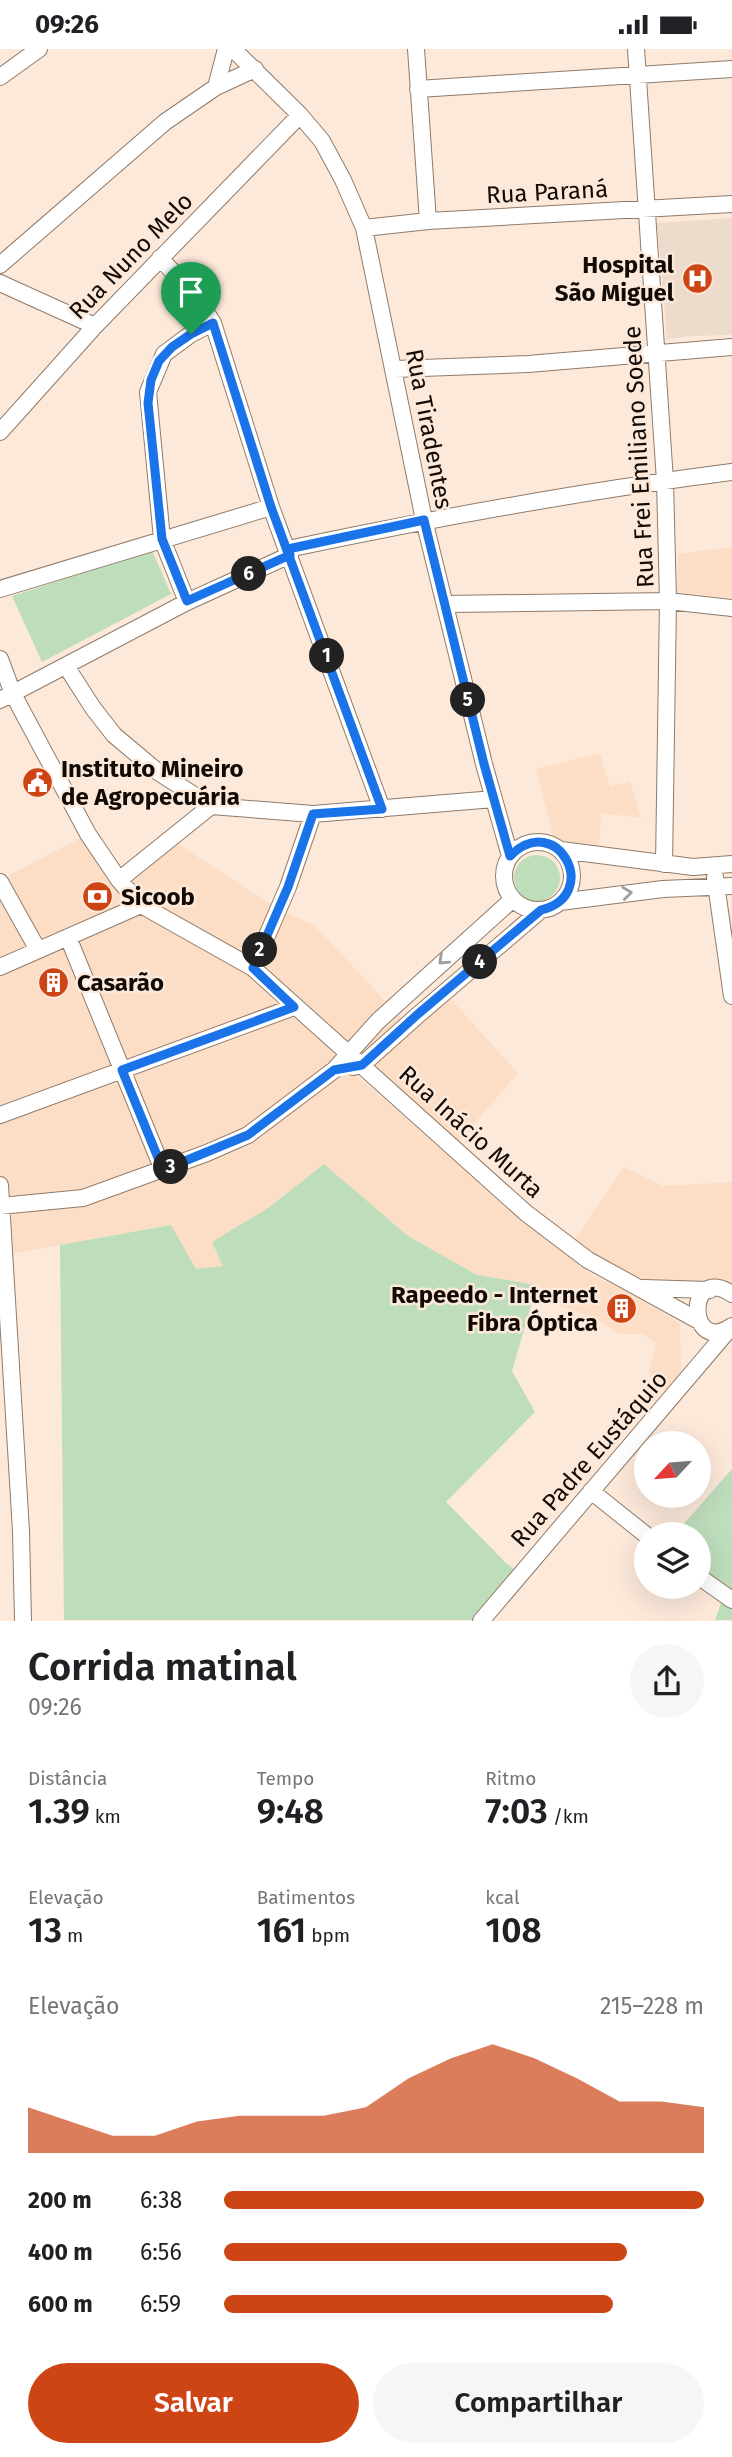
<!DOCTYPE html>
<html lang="pt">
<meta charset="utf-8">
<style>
body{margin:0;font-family:"Fira Sans",sans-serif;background:#f6f6f6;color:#202124;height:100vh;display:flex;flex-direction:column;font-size:26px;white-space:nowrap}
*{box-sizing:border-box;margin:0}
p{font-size:23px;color:#757577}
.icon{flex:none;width:38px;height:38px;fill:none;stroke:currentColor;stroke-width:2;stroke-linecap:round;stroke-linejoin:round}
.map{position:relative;height:1572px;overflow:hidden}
.panel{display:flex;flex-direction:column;background:#fff;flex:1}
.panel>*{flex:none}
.needle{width:46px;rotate:244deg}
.buttons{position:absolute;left:634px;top:1382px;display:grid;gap:14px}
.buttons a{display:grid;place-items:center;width:77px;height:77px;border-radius:50%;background:#fff;box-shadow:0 7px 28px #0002;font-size:35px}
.pin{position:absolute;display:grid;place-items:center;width:60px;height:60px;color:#fff;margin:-72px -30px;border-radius:50% 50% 50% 0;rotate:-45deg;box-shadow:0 0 7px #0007}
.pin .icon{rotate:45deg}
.km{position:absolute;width:35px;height:35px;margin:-18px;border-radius:50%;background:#222;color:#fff;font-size:19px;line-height:35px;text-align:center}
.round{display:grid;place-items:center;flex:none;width:74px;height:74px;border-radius:37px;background:#f6f6f6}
.overview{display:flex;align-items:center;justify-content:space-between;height:119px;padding:0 28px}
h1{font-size:38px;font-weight:600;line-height:52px}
.metrics{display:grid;grid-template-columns:repeat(3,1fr);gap:10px;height:119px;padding:7px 28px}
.metrics div{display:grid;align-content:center}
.metrics b{font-size:35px;font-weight:600}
.metrics small{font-size:19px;font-weight:400}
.metrics p{font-size:19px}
.chart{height:196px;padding:14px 28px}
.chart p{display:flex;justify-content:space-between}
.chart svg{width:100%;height:126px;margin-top:7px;fill:#cd4515;opacity:.7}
.cta{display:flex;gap:14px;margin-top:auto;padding:14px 28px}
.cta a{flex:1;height:80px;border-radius:42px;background:#cd4515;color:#fff;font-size:28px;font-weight:600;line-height:80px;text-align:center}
.cta a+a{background:#f6f6f6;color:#202124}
ul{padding:0 28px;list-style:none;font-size:23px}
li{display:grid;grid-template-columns:112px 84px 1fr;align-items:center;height:52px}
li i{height:18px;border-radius:9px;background:#cd4515}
.status{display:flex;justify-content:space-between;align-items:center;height:49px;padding:0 35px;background:#fff;direction:ltr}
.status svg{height:19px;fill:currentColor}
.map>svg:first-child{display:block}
</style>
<div class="status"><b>09:26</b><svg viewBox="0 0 49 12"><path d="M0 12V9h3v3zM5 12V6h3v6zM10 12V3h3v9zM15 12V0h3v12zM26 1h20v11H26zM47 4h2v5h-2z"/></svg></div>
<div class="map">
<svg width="732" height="1572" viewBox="0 0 732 1572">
<rect width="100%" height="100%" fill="#fce9da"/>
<path fill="#fcdec6" d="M732,498V549L677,543L678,505Z
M600,704L610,738L630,732L641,769L601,764L599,797L554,791L536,720Z
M88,785L119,830L170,790L278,860L315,877L407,975L447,946L518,1024L453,1099L362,1017L354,1025L593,1227L619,1238L680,1274L681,1326L667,1343L649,1324L656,1294L643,1285H619L598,1271L561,1257L537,1236L477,1226L408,1187L324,1115L268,1159L213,1193L224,1217L196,1220L170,1176L5,1206L0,1136V831Z
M624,1118L663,1137L732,1133V1236L725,1241L641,1238L570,1198Z"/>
<path fill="#eddbcb" d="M732,169V286L693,287L667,290L657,174Z"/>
<path fill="#beddbb" d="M152,501L171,545L42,613L12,547Z
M514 829a23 23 0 1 1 46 0a23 23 0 1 1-46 0Z
M324,1115L408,1187L477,1226L537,1236L512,1322L535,1363L446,1453L506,1514L521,1525L483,1571H64L60,1196L171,1176L196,1220L223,1217L212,1193L268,1159Z
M732,1420V1571H715L724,1546L698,1524V1486H674Z"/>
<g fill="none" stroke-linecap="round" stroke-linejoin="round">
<defs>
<path id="minor" d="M233,0L300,66L322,92L343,131L364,179L424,471L484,715L510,807
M416,0L428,172
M636,0L665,432L668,552L664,815
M0,28L39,0
M216,38L226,0
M418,40L732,20
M364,179L428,172L732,155
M160,209L196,248L213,274L271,458L382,760
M0,216L165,73L216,38L255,20
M0,234L95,277
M395,320L528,315L732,298
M0,383L95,277L300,66
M288,500C435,469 583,442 732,423
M0,540L271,458
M187,553L162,490L148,343L164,305L191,285L213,274
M445,555L668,552L732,559
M0,610L13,645L88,785L119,831L141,856L253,919L526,1164L588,1211L699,1272
M66,617L93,659L114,686L158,723L211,757L313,765L494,750
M0,651L187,553L290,506
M504 827a34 34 0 1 1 68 0a34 34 0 1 1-68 0Z
M561,801L693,818L732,815
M715,828L732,947
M119,831L211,757
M0,833L38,901
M560,853L663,840L732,837
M68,888L163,1121
M0,918L141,856
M253,919L288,838L313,765
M353,1018L362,1016L418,966L541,861
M0,1066L294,958
M0,1136L21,1482L23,1572
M0,1157L83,1149L207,1104L248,1086L334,1021L378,972L513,850
M643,1239L710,1241
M732,1245C685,1214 687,1308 732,1277
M591,1442L646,1486
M698,1527L732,1551
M481,1572L732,1277"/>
</defs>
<use href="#minor" stroke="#907b6a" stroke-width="18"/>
<use href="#minor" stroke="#fff" stroke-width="16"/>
</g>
<defs><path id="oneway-chevron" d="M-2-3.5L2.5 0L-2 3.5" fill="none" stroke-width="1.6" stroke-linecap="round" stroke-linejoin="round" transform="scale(1.75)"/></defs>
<g stroke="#a09d9b">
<use href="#oneway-chevron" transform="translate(627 844) rotate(-7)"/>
<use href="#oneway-chevron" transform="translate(443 911) rotate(137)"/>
</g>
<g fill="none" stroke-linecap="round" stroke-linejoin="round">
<defs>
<path id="route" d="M191,285L213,274L271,458L382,760L313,765L288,838L253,919L294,958L122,1021L163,1121L248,1086L334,1021L362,1016L418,965L541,861C603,846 557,760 510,807L484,715L424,471L288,500L290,506L187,552L162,490L148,354L151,331L159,312L172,298L191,285"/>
</defs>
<use href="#route" stroke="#fff" stroke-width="14"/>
<use href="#route" stroke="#1a73e8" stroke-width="9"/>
</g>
<defs>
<symbol id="hospital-disc" viewBox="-11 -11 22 22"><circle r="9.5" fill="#cd4515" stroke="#fce9da"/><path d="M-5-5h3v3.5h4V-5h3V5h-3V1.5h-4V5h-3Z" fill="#fff"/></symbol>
<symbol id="civic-disc" viewBox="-11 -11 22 22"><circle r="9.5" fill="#cd4515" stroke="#fce9da"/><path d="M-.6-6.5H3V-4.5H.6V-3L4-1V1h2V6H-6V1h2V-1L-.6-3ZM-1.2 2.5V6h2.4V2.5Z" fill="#fff"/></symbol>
<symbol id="bank-disc" viewBox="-11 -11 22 22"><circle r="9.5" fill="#cd4515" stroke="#fce9da"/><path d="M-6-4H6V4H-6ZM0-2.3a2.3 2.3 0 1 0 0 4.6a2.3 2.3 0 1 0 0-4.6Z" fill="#fff"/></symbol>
<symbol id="building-disc" viewBox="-11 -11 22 22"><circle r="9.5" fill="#cd4515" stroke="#fce9da"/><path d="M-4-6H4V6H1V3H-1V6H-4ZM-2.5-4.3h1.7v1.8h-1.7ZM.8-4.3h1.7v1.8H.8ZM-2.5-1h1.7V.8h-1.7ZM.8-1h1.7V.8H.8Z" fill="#fff"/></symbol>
</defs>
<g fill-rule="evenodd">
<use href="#hospital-disc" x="680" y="212" width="35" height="35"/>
<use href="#civic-disc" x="20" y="716" width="35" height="35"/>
<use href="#bank-disc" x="80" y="830" width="35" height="35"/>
<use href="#building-disc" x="36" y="916" width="35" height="35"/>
<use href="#building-disc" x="604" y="1242" width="35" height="35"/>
</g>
<g text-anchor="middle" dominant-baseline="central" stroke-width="5" stroke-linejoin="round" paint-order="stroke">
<g font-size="24" fill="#110a05" stroke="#fce9da">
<text transform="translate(547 143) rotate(-3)">Rua Paraná</text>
<text transform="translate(131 207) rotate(-46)">Rua Nuno Melo</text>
<text transform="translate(429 380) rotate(79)">Rua Tiradentes</text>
<text transform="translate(639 408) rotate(-93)">Rua Frei Emiliano Soede</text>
<text transform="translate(471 1083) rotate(42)">Rua Inácio Murta</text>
<text transform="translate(589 1410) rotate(-49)">Rua Padre Eustáquio</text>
</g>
<g font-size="24" font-weight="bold" fill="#110a05" stroke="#fce9da" text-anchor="start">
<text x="674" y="216" text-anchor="end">Hospital<tspan x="674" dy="28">São Miguel</tspan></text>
<text x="61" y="720">Instituto Mineiro<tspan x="61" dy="28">de Agropecuária</tspan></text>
<text x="121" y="848">Sicoob</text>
<text x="77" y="934">Casarão</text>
<text x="598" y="1246" text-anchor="end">Rapeedo - Internet<tspan x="598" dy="28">Fibra Óptica</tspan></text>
</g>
</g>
</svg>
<div class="buttons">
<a><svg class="needle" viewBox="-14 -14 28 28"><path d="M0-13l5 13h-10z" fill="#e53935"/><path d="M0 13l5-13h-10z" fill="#757577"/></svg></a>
<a><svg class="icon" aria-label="layers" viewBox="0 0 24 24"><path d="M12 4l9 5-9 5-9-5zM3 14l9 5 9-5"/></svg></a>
</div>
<div class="pin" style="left:191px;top:285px;background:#1e9e55"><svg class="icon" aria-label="arrive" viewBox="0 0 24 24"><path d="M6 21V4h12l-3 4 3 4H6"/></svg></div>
<b class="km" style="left:327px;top:607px">1</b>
<b class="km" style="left:260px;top:901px">2</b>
<b class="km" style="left:171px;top:1118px">3</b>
<b class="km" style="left:480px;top:913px">4</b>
<b class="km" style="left:468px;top:651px">5</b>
<b class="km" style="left:249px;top:525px">6</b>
</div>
<section class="panel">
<div class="overview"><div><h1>Corrida matinal</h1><p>09:26</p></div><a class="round"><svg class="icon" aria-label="share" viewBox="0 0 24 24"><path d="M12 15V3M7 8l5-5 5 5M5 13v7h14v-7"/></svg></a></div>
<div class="metrics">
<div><p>Distância</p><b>1.39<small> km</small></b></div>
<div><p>Tempo</p><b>9:48</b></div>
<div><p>Ritmo</p><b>7:03<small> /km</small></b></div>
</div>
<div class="metrics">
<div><p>Elevação</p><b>13<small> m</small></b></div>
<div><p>Batimentos</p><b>161<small> bpm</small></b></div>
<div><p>kcal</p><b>108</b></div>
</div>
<div class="chart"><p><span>Elevação</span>215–228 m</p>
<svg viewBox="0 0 160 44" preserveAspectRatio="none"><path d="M0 44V28L10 33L20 38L30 38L40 33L50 31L60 31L70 31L80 28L90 18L100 11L110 6L120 11L130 18L140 26L150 26L160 28V44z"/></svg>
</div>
<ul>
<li><b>200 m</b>6:38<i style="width:100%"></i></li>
<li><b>400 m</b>6:56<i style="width:84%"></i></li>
<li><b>600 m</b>6:59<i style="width:81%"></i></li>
</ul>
<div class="cta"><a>Salvar</a><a>Compartilhar</a></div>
</section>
